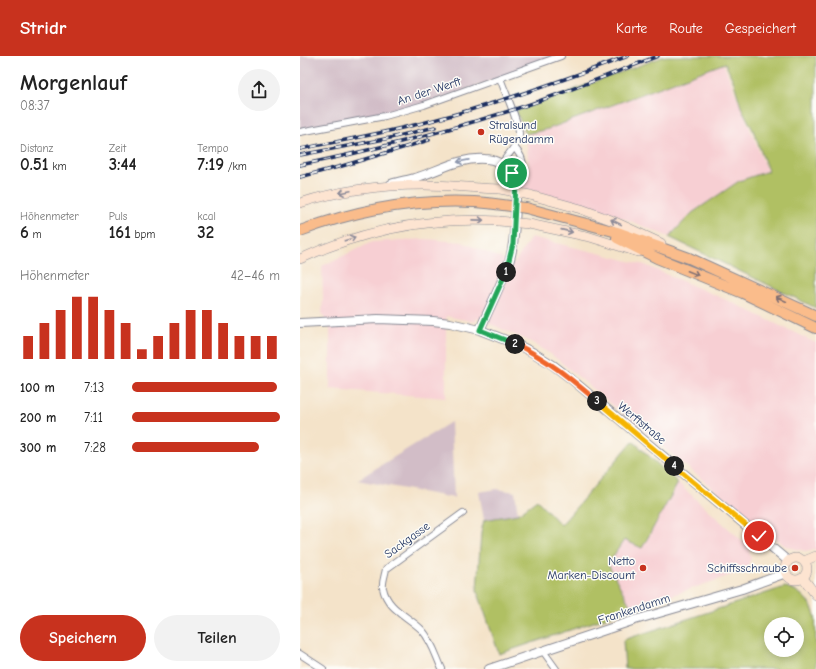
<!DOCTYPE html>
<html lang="de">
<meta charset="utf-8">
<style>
body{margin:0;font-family:"Comic Neue",sans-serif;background:#f2f2f2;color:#222;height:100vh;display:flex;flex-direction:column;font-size:15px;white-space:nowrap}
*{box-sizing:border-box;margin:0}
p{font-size:13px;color:#767676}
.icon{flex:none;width:22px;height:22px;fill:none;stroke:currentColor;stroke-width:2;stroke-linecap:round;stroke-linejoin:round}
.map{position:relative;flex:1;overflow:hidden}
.side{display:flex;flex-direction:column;background:#fff;width:300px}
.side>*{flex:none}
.fabs{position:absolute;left:464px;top:561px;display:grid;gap:8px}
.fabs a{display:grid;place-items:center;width:40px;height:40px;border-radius:50%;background:#fff;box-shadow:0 2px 10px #0003;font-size:20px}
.pin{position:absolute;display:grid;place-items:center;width:34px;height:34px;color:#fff;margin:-17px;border:2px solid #fff;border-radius:50%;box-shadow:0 1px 4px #0007}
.km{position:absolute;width:20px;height:20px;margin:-10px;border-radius:50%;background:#222;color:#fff;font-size:11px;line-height:20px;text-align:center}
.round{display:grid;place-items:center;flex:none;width:42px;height:42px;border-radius:21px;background:#f2f2f2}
.headline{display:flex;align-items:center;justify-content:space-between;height:68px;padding:0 20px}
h1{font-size:22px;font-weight:800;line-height:30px}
.figures{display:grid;grid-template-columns:repeat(3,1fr);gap:6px;height:68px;padding:4px 20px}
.figures div{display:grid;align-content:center}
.figures b{font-size:17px;font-weight:800}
.figures small{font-size:11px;font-weight:400}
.figures p{font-size:11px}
.chart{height:112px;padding:8px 20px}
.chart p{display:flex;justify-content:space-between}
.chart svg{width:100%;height:72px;margin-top:4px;stroke:#c8321e;stroke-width:6}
.action{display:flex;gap:8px;margin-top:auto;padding:8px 20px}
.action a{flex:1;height:46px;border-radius:24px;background:#c8321e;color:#fff;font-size:16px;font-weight:800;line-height:46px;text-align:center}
.action a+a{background:#f2f2f2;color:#222}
ul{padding:0 20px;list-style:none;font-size:13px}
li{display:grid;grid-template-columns:64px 48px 1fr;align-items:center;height:30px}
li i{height:10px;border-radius:5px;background:#c8321e}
header{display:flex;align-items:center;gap:24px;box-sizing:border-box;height:56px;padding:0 20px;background:#c8321e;color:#fff}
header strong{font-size:19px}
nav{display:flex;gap:22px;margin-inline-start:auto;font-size:14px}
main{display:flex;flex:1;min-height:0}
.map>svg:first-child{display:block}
</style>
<header>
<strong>Stridr</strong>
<nav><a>Karte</a><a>Route</a><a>Gespeichert</a></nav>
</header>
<main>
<section class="side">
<div class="headline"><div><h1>Morgenlauf</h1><p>08:37</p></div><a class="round"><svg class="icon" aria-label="share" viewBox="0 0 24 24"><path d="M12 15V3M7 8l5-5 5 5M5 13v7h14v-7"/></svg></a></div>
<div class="figures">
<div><p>Distanz</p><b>0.51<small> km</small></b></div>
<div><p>Zeit</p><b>3:44</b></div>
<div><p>Tempo</p><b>7:19<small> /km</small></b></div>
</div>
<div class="figures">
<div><p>Höhenmeter</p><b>6<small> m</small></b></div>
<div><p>Puls</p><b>161<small> bpm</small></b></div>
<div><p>kcal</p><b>32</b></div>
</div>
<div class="chart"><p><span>Höhenmeter</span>42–46 m</p>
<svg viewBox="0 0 160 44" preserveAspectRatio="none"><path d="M5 44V30M15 44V22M25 44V14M35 44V6M45 44V6M55 44V14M65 44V22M75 44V38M85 44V30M95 44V22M105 44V14M115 44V14M125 44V22M135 44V30M145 44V30M155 44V30"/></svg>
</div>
<ul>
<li><b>100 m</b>7:13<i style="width:98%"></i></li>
<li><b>200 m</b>7:11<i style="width:100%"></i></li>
<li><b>300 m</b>7:28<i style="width:86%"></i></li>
</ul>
<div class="action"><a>Speichern</a><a>Teilen</a></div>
</section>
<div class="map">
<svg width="516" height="613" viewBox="0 0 516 613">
<rect width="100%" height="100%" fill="#fdfcf7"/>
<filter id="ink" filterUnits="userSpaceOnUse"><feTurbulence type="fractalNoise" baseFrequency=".025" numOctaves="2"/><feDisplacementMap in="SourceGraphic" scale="8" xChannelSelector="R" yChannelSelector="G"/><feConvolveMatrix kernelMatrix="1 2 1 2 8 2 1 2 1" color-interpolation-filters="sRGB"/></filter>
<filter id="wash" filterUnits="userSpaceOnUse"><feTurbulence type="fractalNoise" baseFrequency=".012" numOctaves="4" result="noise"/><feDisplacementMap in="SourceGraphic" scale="16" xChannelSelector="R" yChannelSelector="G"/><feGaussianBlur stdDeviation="0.9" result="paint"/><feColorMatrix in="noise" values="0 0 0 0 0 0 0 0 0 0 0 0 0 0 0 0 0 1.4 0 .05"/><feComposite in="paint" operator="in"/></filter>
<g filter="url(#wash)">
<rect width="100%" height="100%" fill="#f4e3c9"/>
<path fill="#f7cfd3" d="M423,7L467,115L439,125L392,157L369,181L311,157L221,132L223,125L229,121V116L226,78L248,73Z
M231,181L298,197L345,209L431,246L516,287V493L505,495L488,491L484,489L438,453L252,299L231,286L177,262L175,266L146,260V342L30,333V273L22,257L23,240L22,210L72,186L125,183L162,186L214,208Z
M378,427L448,490L451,502L446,514L332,553L308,508L324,483L342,492Z"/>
<path fill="#d2bdc7" d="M0,0H261L124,49L0,76Z
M151,366L154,442L57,424Z
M197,433L215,436L218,458L184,464L179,436Z"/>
<path fill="#b0c063" stroke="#667860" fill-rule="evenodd" d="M365,0H516V252L369,181L392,157L439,125L468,115L453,74L441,51L434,27L425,7L248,73L226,78L216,55Z
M333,385L378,427L342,492L324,484L308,508L332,553L199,598L177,534L181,476L184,464L218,458L237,444L261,469Z
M485,531C500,534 510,545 515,559C516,567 516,602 516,613H325L323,584ZM471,568H497V594H471Z"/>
</g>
<g filter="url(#ink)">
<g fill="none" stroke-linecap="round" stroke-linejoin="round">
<defs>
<path id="minor" d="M200,22C204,34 220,68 219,79C218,89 207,100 201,108
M0,76L85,60L124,49L261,0
M214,122L221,119C225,107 222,100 214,91
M243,595L256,613
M0,598L23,613
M142,613C136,600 132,585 122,574C108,560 87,553 83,532C82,526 85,519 86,513L163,457"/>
<path id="tertiary" d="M91,128C100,125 109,124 118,121C140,114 161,101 185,103C194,103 206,109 212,116C220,127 214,189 210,203C202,228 190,250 180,274
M0,267L78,263L133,265L150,267L180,274L216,288L232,296L253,309L270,322L488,505
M189,613L335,564L442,533L486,517"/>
<path id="secondary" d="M230,139L281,153L311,164L361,187
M0,147C40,134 82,129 124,129C149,129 175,132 200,133
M229,168L290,181L338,196
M0,203C63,174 130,161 199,165
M485 513a11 11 0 1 1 22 0a11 11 0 1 1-22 0Z
M504,505L516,500
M503,522L516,539"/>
<path id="trunk" d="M226,152L317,176L389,202L516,260
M317,182L357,202L443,237L516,272"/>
</defs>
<use href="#minor" stroke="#888994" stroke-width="8"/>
<use href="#tertiary" stroke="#888994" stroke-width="10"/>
<use href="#secondary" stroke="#888994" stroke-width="10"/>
<use href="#trunk" stroke="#888994" stroke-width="12"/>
<use href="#minor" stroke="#fff" stroke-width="6"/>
<use href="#tertiary" stroke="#fff" stroke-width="8"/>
<use href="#secondary" stroke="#fde4d1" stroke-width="9"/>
<use href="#trunk" stroke="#fabc8b" stroke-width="10"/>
<defs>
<path id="rail" d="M0,93C45,84 90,76 134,64C200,47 264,24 328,0
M0,99L90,82L135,71
M0,109C70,95 138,77 206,56C258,40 308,19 358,0
M0,121L42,110L129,84"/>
</defs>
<use href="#rail" stroke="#1b2f5e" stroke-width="3.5"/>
<use href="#rail" stroke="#fdfcf7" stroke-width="2" stroke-dasharray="6" stroke-linecap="butt"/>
<defs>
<path id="secondary-bridge" d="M200,133L230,139
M199,165L229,168"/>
<path id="trunk-bridge" d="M0,175C56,154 115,143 174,146C192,147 209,150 226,152"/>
</defs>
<use href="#secondary-bridge" stroke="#888994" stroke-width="10" stroke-linecap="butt"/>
<use href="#trunk-bridge" stroke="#888994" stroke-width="12" stroke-linecap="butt"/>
<use href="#secondary-bridge" stroke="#fde4d1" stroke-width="9"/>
<use href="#trunk-bridge" stroke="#fabc8b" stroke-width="10"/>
</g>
<defs><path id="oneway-shaft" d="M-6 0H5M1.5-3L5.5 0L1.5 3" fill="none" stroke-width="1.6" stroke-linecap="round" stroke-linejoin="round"/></defs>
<use stroke="#8d97ae" href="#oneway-shaft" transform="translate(163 105) rotate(169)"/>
<g stroke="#8c8a98">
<use href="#oneway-shaft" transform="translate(45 136) rotate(168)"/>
<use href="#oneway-shaft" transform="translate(178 164) rotate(1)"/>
<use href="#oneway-shaft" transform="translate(316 166) rotate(-154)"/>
<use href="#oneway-shaft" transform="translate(267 175) rotate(13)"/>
<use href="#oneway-shaft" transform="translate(50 183) rotate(-18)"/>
</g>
<g stroke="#7f6e72">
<use href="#oneway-shaft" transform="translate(393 217) rotate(22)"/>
<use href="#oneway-shaft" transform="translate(481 243) rotate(-155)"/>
</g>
</g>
<g fill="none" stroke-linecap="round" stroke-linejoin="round" filter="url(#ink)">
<defs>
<path id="split-1" d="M206,216L213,188L216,128L212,117"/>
<path id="split-2" d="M206,216L180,274L215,288"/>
<path id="split-3" d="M215,288C246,302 271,323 297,345"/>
<path id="split-4" d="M297,345L374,410"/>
<path id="split-5" d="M374,410L459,480"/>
</defs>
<use href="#split-1" stroke="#fff" stroke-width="8"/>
<use href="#split-2" stroke="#fff" stroke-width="8"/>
<use href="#split-3" stroke="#fff" stroke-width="8"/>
<use href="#split-4" stroke="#fff" stroke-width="8"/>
<use href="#split-5" stroke="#fff" stroke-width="8"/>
<use href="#split-1" stroke="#22a559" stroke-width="5"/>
<use href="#split-2" stroke="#22a559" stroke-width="5"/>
<use href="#split-3" stroke="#f0652b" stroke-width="5"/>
<use href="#split-4" stroke="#f5b400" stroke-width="5"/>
<use href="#split-5" stroke="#f5b400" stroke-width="5"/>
</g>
<g fill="#c8321e" stroke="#fdfcf7" stroke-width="1.5">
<circle cx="181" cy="76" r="4"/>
<circle cx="343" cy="512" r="4"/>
<circle cx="495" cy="512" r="4"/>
</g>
<g text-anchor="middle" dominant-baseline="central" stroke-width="3" stroke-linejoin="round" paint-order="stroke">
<g font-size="12" fill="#1b2f5e" stroke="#fdfcf7">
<text transform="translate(129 35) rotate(-18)">An der Werft</text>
<text transform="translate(342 367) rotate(40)">Werftstraße</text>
<text transform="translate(107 484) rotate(-36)">Sackgasse</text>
<text transform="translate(334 553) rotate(-18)">Frankendamm</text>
</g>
<g font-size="12" fill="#1b2f5e" stroke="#fdfcf7" text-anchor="end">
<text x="189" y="69" text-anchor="start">Stralsund<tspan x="189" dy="14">Rügendamm</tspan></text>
<text x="335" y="505">Netto<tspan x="335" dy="14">Marken-Discount</tspan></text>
<text x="487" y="512">Schiffsschraube</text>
</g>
</g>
</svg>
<div class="fabs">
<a><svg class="icon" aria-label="locate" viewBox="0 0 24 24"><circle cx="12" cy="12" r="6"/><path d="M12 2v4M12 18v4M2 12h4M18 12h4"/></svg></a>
</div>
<div class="pin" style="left:212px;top:117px;background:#1e9e55"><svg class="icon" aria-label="arrive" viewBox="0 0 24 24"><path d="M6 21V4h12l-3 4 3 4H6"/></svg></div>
<div class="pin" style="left:459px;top:480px;background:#d93025"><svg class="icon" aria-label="check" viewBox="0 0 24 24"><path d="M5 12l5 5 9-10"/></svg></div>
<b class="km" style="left:206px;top:216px">1</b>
<b class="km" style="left:215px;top:288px">2</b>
<b class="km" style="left:297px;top:345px">3</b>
<b class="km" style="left:374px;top:410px">4</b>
</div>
</main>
